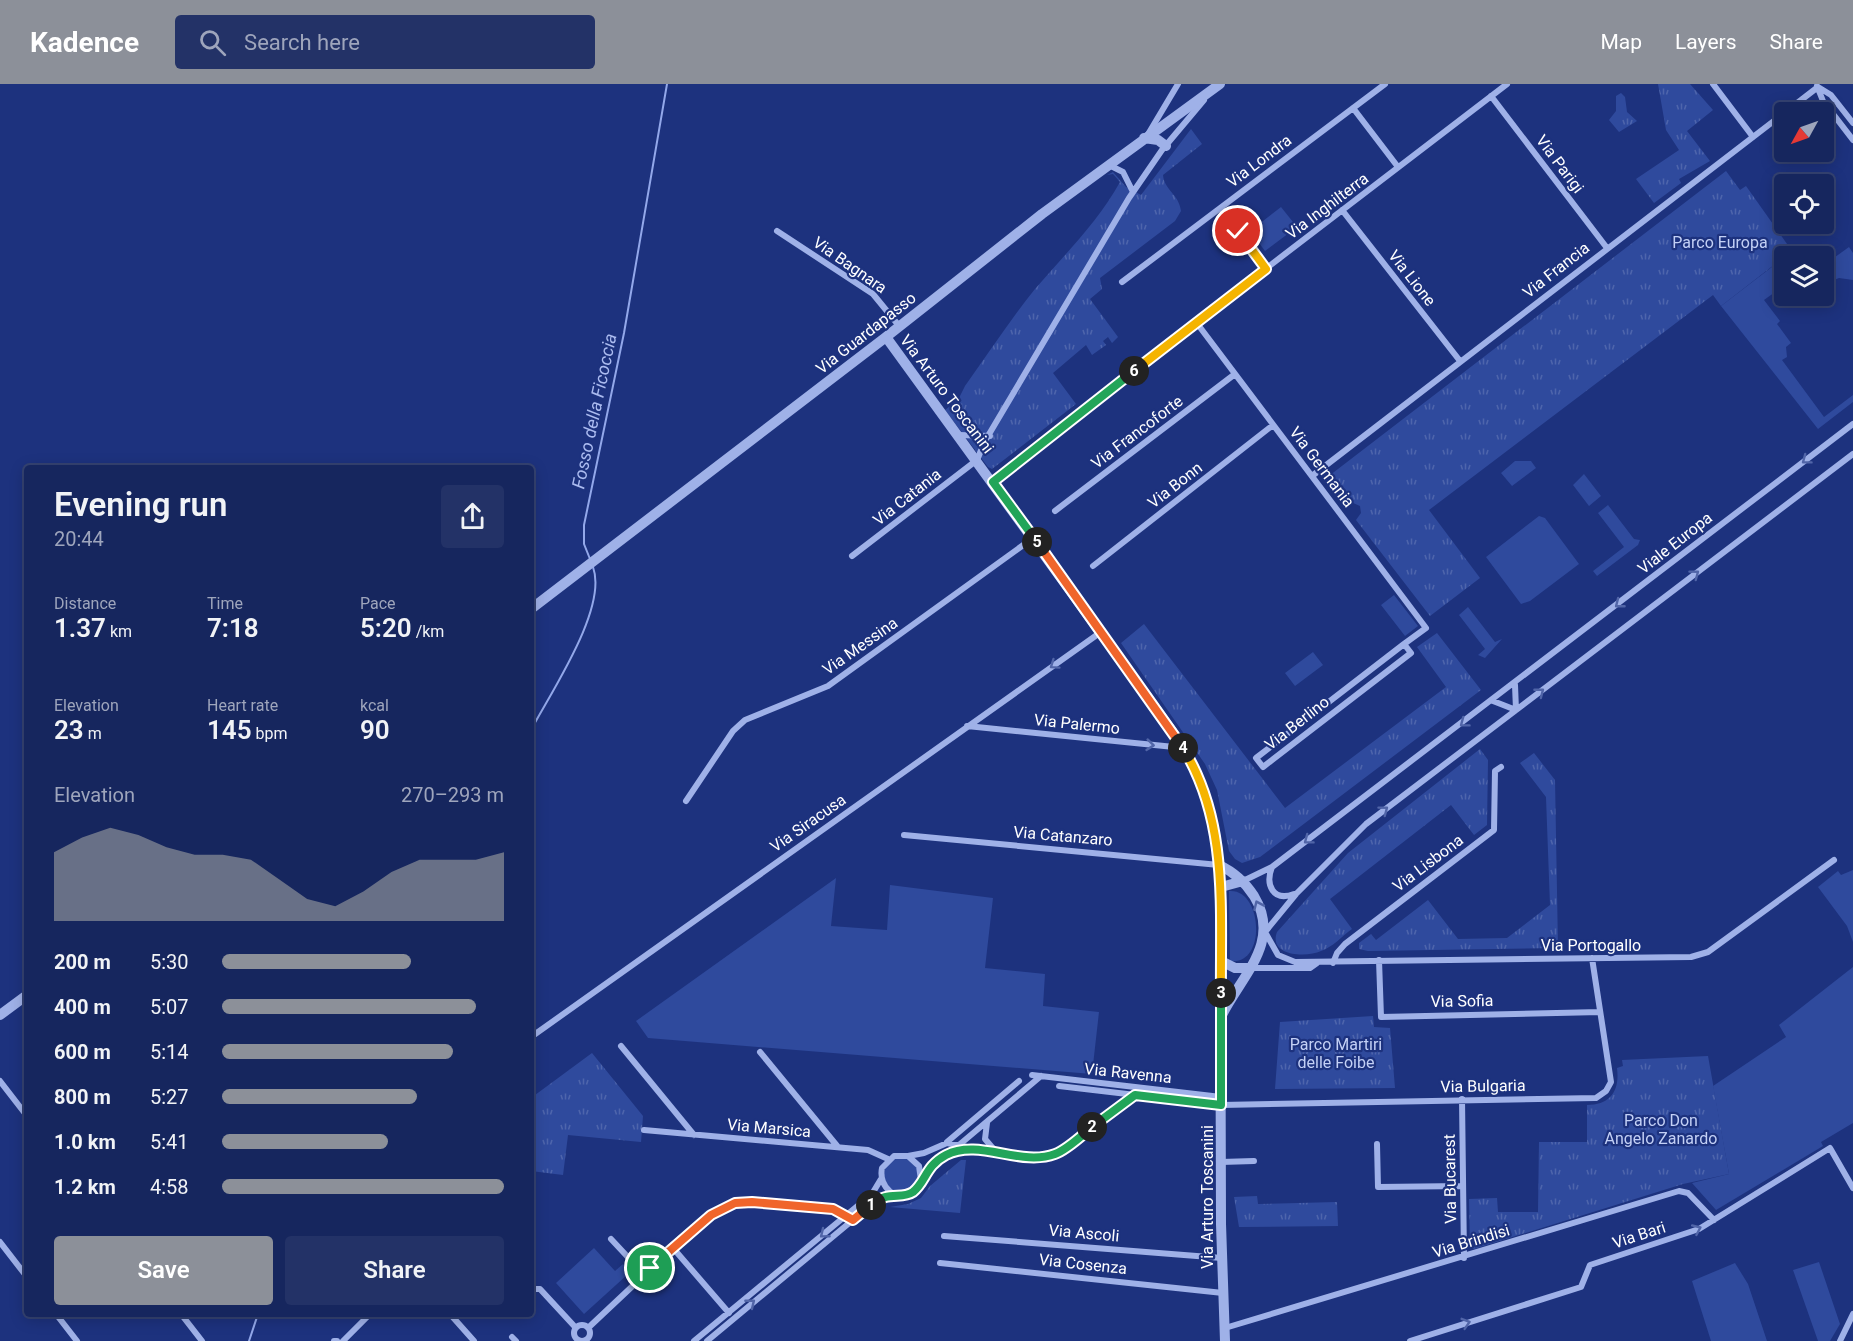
<!DOCTYPE html>
<meta charset="utf-8">
<style>
body{margin:0;font-family:Roboto,sans-serif;background:#233267;color:#f1f3f6;height:100vh;display:flex;flex-direction:column;font-size:22px;white-space:nowrap}
*{box-sizing:border-box;margin:0}
p{font-size:20px;color:#9ea5bc}
.icon{flex:none;width:33px;height:33px;fill:none;stroke:currentColor;stroke-width:2;stroke-linecap:round;stroke-linejoin:round}
.map{position:relative;flex:1;overflow:hidden}
.details{position:absolute;left:24px;top:381px;width:510px;height:852px;display:flex;flex-direction:column;background:#16265e;border-radius:6px;box-shadow:0 3px 15px #0003,0 0 0 2px #354373}
.details>*{flex:none}
.needle{width:39px;rotate:230deg}
.tools{position:absolute;left:1774px;top:18px;display:grid;gap:12px}
.tools a{display:grid;place-items:center;width:60px;height:60px;border-radius:6px;background:#16265e;box-shadow:0 3px 15px #0003,0 0 0 2px #354373;font-size:30px}
.pin{position:absolute;display:grid;place-items:center;width:51px;height:51px;color:#fff;margin:-26px;border:3px solid #fff;border-radius:50%;box-shadow:0 2px 6px #0007}
.km{position:absolute;width:30px;height:30px;margin:-15px;border-radius:50%;background:#222;color:#fff;font-size:16px;line-height:30px;text-align:center}
.round{display:grid;place-items:center;flex:none;width:63px;height:63px;border-radius:6px;background:#233267}
.head{display:flex;align-items:center;justify-content:space-between;height:102px;padding:0 30px}
h1{font-size:33px;font-weight:600;line-height:45px}
.metrics{display:grid;grid-template-columns:repeat(3,1fr);gap:9px;height:102px;padding:6px 30px}
.metrics div{display:grid;align-content:center}
.metrics b{font-size:26px;font-weight:600}
.metrics small{font-size:16px;font-weight:400}
.metrics p{font-size:16px}
.chart{height:168px;padding:12px 30px}
.chart p{display:flex;justify-content:space-between}
.chart svg{width:100%;height:108px;margin-top:6px;fill:#8c9099;opacity:.7}
.button{display:flex;gap:12px;margin-top:auto;padding:12px 30px}
.button a{flex:1;height:69px;border-radius:6px;background:#8c9099;color:#fff;font-size:24px;font-weight:600;line-height:69px;text-align:center}
.button a+a{background:#233267;color:#f1f3f6}
ul{padding:0 30px;list-style:none;font-size:20px}
li{display:grid;grid-template-columns:96px 72px 1fr;align-items:center;height:45px}
li i{height:15px;border-radius:8px;background:#8c9099}
header{display:flex;align-items:center;gap:36px;box-sizing:border-box;height:84px;padding:0 30px;background:#8c9099;color:#fff}
header strong{font-size:28px}
nav{display:flex;gap:33px;margin-inline-start:auto;font-size:21px}
.search{width:420px;height:54px;background:#233267;display:flex;align-items:center;gap:15px;box-sizing:border-box;padding:0 21px;border-radius:6px;color:#9ea5bc;font-size:22px}
.map>svg:first-child{display:block}
</style>
<header>
<strong>Kadence</strong>
<div class="search"><svg class="icon" aria-label="search" viewBox="0 0 24 24"><circle cx="10" cy="10" r="6"/><path d="M15 15l6 6"/></svg>Search here</div>
<nav><a>Map</a><a>Layers</a><a>Share</a></nav>
</header>
<div class="map">
<svg width="1853" height="1257" viewBox="0 0 1853 1257">
<defs>
<pattern id="park-tufts" width="24" height="20" patternUnits="userSpaceOnUse" patternTransform="scale(1.5)"><rect width="24" height="20" fill="#2f4a9d"/><path d="M3 7l-1-3M5 7V3M7 7l1-3M15 17l-1-3M17 17v-4M19 17l1-3" fill="none" stroke="#4e65ac"/></pattern>
</defs>
<rect width="100%" height="100%" fill="#1d327e"/>
<path fill="#2f4a9d" d="M1281,123L1297,143L1265,167L1250,147Z
M1849,163L1853,169V196L1839,194L1824,200V181Z
M1781,176L1785,181V201L1764,216L1780,237L1777,240L1791,259L1786,263L1787,273L1782,276L1824,333L1853,311V318L1818,345L1721,222Z
M1515,377H1531L1536,384L1512,402L1501,389Z
M1584,390L1601,412L1589,422L1573,401Z
M1608,421L1634,455L1640,456L1638,461L1597,492L1593,487L1624,463L1598,429Z
M1539,432L1545,434L1579,480L1530,517L1521,520L1486,473Z
M1394,511L1418,542L1405,552L1381,521Z
M1468,523L1495,558L1502,555L1485,574L1478,571L1485,565L1459,531Z
M1313,568L1323,581L1295,602L1285,589Z
M1853,786V858L1847,842L1818,803L1838,787L1841,791Z
M836,794L831,842L887,846L890,801L993,814L985,884L1045,890L1043,922L1099,928L1092,990L648,954L636,937Z
M1229,807C1263,804 1267,882 1230,877Z
M1853,883V1039L1821,1058L1823,1062L1716,1126L1692,1099L1729,1090L1713,1002L1786,953L1779,941Z
M884 1091a17 17 0 1 1 34 0a17 17 0 1 1-34 0Z
M594,1164L615,1187L623,1180L632,1190L629,1193L627,1191L584,1230L556,1199Z
M1819,1178L1840,1240L1830,1257H1818L1793,1186Z
M1735,1179L1748,1200L1767,1257H1711L1692,1197Z"/>
<path fill="url(#park-tufts)" d="M1658,0H1690L1713,26L1687,47L1710,77L1679,95L1681,99L1654,119L1636,95L1679,66L1666,46Z
M1621,9L1625,13L1627,28L1637,37L1619,48L1609,36L1616,27V12Z
M1191,45L1202,60L1163,91C1164,106 1179,110 1181,127L1175,137L1100,194L1102,205L1090,215L1118,253L1112,259L1108,253L1103,257L1106,261L1092,271L1086,261L1053,289L1076,320L992,385L988,383L945,326L958,316L965,302C988,270 1010,236 1035,205C1065,170 1098,138 1120,98L1113,90L1107,91L1113,88L1126,103L1141,111Z
M1726,87L1740,106L1746,102L1792,167L1721,222L1713,211L1429,426L1480,494L1430,532L1356,436L1361,429L1360,422L1351,418L1345,421L1325,395Z
M1144,540L1285,724L1446,603L1417,563L1437,549L1481,606L1260,773L1242,779L1235,775L1229,767L1217,706L1205,680L1121,559Z
M1480,665L1488,676L1487,741L1474,751L1451,721L1330,815L1352,845C1342,852 1333,863 1321,867C1306,874 1268,872 1277,848L1348,769Z
M1534,669L1555,696L1558,864L1368,867L1359,865V859L1371,850L1376,856L1428,816L1458,855L1507,854L1550,821L1546,713L1520,679Z
M1373,932L1374,943L1390,944L1395,1004L1275,1005L1280,938Z
M592,969L643,1032L641,1058L568,1051L563,1091L531,1087V1014Z
M1708,972L1729,1090L1683,1100L1474,1165L1470,1164L1469,1115L1497,1114L1498,1128H1538L1539,1058H1587V1021C1611,1021 1620,1006 1617,984L1623,982L1622,976Z
M961,1076H966L960,1129L890,1123L908,1120L921,1114L930,1102Z
M1257,1112L1258,1120L1337,1118L1338,1142L1239,1143L1234,1113Z"/>
<g fill="none" stroke-linecap="round" stroke-linejoin="round">
<path stroke="#93a8ea" stroke-width="2" d="M590,475L584,460V441L624,249L667,0
M531,646C551,608 608,524 593,483
M249,1257L258,1230"/>
<path stroke="#9fb1e8" stroke-width="6" d="M1713,0L1753,53
M1817,2L1823,17L1853,56
M1818,3L1831,11L1853,39
M1491,12L1607,164
M1353,24L1398,83
M1147,52L1178,0
M1109,81L1123,88L1133,108
M1221,124L1266,185
M1342,126L1460,277
M777,147L873,210L900,243
M1122,198L1385,0
M1196,238L1426,544L1404,560
M959,351L990,352
M1312,392L1818,3
M993,398L1187,245L1507,0
M1055,427L1235,290
M852,472L977,376L985,357L1129,114L1162,66L1204,16
M1093,482L1273,341
M1404,560L1411,569L1263,683L1256,674Z
M1493,617L1516,626L1515,601
M967,642L1184,664
M686,717L733,647L745,636L828,602L1033,454
M904,751L1219,781
M1834,776L1708,868L1691,873L1295,878L1278,871L1265,848L1296,810L1366,740L1853,370
M1272,783C1265,801 1273,818 1294,810
M1243,797L1272,783L1853,340
M1379,876L1381,933L1600,928
M1333,879L1337,869L1345,860L1494,746L1495,687L1501,683
M1251,884H1310L1317,879
M531,953L1101,548
M621,962L694,1051
M760,968L838,1063
M1032,991L1221,1013
M0,997L27,1032
M1059,1002L1221,1021L1596,1014L1606,1007L1611,998L1592,874
M1462,1015L1464,1174
M987,1039L985,1055L997,1069
M644,1046L868,1066L888,1075
M947,1058L1019,997
M1377,1060L1378,1103L1463,1102
M959,1061L1041,992
M908,1072L924,1069L947,1059L997,1069L1041,1072L1055,1070L1134,1011
M1221,1078L1254,1077
M921,1096L919,1082L908,1072H894L882,1084C878,1103 897,1120 914,1107C919,1103 920,1096 924,1091C933,1076 950,1068 967,1065
M944,1152L1222,1174
M611,1155L639,1185
M0,1158L27,1193
M673,1164L729,1229
M940,1179L1223,1209
M637 1190a8 8 0 1 1 16 0a8 8 0 1 1-16 0Z
M650,1184L711,1131L735,1119L752,1118L833,1125L849,1133
M531,1205H540L576,1244
M56,1230L77,1257
M181,1230L202,1257
M450,1230L474,1257
M574 1249a8 8 0 1 1 16 0a8 8 0 1 1-16 0Z
M588,1244L639,1196
M1225,1244L1679,1107L1688,1109L1714,1136
M512,1253L516,1257
M334,1257H337
M343,1257L370,1230
M694,1257L872,1110L881,1095
M707,1257L877,1116L894,1110
M1410,1257L1581,1203L1590,1181L1699,1145L1830,1064L1853,1104
M1840,1257L1853,1230"/>
<path stroke="#9fb1e8" stroke-width="10" d="M1144,54L1158,56L1166,62
M886,253L1172,647C1204,693 1217,741 1220,797L1221,1140L1225,1257
M531,525L886,253L1042,130L1220,0
M1219,781C1234,788 1245,798 1254,812C1282,858 1242,891 1222,931
M1221,803L1243,797
M1221,877L1235,884H1250
M0,931L27,911"/>
</g>
<defs><path id="oneway-chevron" d="M-2-3.5L2.5 0L-2 3.5" fill="none" stroke-width="1.6" stroke-linecap="round" stroke-linejoin="round" transform="scale(1.5)"/></defs>
<g stroke="#5165a8">
<use href="#oneway-chevron" transform="translate(1806 376) rotate(143)"/>
<use href="#oneway-chevron" transform="translate(1695 490) rotate(-37)"/>
<use href="#oneway-chevron" transform="translate(1619 520) rotate(142)"/>
<use href="#oneway-chevron" transform="translate(1054 581) rotate(145)"/>
<use href="#oneway-chevron" transform="translate(1540 608) rotate(-38)"/>
<use href="#oneway-chevron" transform="translate(1464 639) rotate(143)"/>
<use href="#oneway-chevron" transform="translate(1150 661) rotate(6)"/>
<use href="#oneway-chevron" transform="translate(1384 726) rotate(-37)"/>
<use href="#oneway-chevron" transform="translate(1308 756) rotate(143)"/>
<use href="#oneway-chevron" transform="translate(1258 821) rotate(-114)"/>
<use href="#oneway-chevron" transform="translate(1697 1145) rotate(-24)"/>
<use href="#oneway-chevron" transform="translate(824 1150) rotate(141)"/>
<use href="#oneway-chevron" transform="translate(751 1219) rotate(-39)"/>
<use href="#oneway-chevron" transform="translate(1466 1239) rotate(-17)"/>
</g>
<g fill="none" stroke-linecap="round" stroke-linejoin="round">
<defs>
<path id="split-1" d="M650,1184L711,1131L735,1119L752,1118L833,1125L853,1136L871,1121"/>
<path id="split-2" d="M871,1121C888,1106 901,1116 913,1108C926,1098 925,1082 946,1071C979,1054 1020,1083 1055,1070C1068,1065 1081,1052 1092,1043"/>
<path id="split-3" d="M1092,1043L1135,1011L1221,1021V909"/>
<path id="split-4" d="M1183,664C1229,738 1220,826 1221,909"/>
<path id="split-5" d="M1037,458L1183,664"/>
<path id="split-6" d="M1037,458L993,398L1134,287"/>
<path id="split-7" d="M1134,287L1266,185L1238,147"/>
</defs>
<use href="#split-1" stroke="#fff" stroke-width="12"/>
<use href="#split-2" stroke="#fff" stroke-width="12"/>
<use href="#split-3" stroke="#fff" stroke-width="12"/>
<use href="#split-4" stroke="#fff" stroke-width="12"/>
<use href="#split-5" stroke="#fff" stroke-width="12"/>
<use href="#split-6" stroke="#fff" stroke-width="12"/>
<use href="#split-7" stroke="#fff" stroke-width="12"/>
<use href="#split-1" stroke="#f0652b" stroke-width="8"/>
<use href="#split-2" stroke="#22a559" stroke-width="8"/>
<use href="#split-3" stroke="#22a559" stroke-width="8"/>
<use href="#split-4" stroke="#f5b400" stroke-width="8"/>
<use href="#split-5" stroke="#f0652b" stroke-width="8"/>
<use href="#split-6" stroke="#22a559" stroke-width="8"/>
<use href="#split-7" stroke="#f5b400" stroke-width="8"/>
</g>
<g text-anchor="middle" dominant-baseline="central" stroke-width="4.5" stroke-linejoin="round" paint-order="stroke">
<g font-size="16" fill="#fff" stroke="#1d327e">
<text transform="translate(1259 77) rotate(-37)">Via Londra</text>
<text transform="translate(1560 80) rotate(53)">Via Parigi</text>
<text transform="translate(1327 122) rotate(-37)">Via Inghilterra</text>
<text transform="translate(850 181) rotate(35)">Via Bagnara</text>
<text transform="translate(1556 186) rotate(-38)">Via Francia</text>
<text transform="translate(1412 194) rotate(52)">Via Lione</text>
<text transform="translate(866 249) rotate(-38)">Via Guardapasso</text>
<text transform="translate(947 310) rotate(53)">Via Arturo Toscanini</text>
<text transform="translate(1137 348) rotate(-37)">Via Francoforte</text>
<text transform="translate(1322 383) rotate(53)">Via Germania</text>
<text transform="translate(1175 401) rotate(-38)">Via Bonn</text>
<text transform="translate(907 413) rotate(-38)">Via Catania</text>
<text transform="translate(1675 459) rotate(-38)">Viale Europa</text>
<text transform="translate(860 562) rotate(-35)">Via Messina</text>
<text transform="translate(1297 639) rotate(-38)">Via Berlino</text>
<text transform="translate(1077 640) rotate(6)">Via Palermo</text>
<text transform="translate(808 739) rotate(-35)">Via Siracusa</text>
<text transform="translate(1063 752) rotate(5)">Via Catanzaro</text>
<text transform="translate(1428 779) rotate(-37)">Via Lisbona</text>
<text x="1591" y="861">Via Portogallo</text>
<text transform="translate(1462 917) rotate(-1)">Via Sofia</text>
<text transform="translate(1128 989) rotate(6)">Via Ravenna</text>
<text transform="translate(1483 1002) rotate(-1)">Via Bulgaria</text>
<text transform="translate(769 1044) rotate(5)">Via Marsica</text>
<text transform="translate(1450 1095) rotate(-91)">Via Bucarest</text>
<text transform="translate(1207 1113) rotate(-90)">Via Arturo Toscanini</text>
<text transform="translate(1084 1149) rotate(5)">Via Ascoli</text>
<text transform="translate(1639 1151) rotate(-18)">Via Bari</text>
<text transform="translate(1471 1157) rotate(-17)">Via Brindisi</text>
<text transform="translate(1083 1180) rotate(6)">Via Cosenza</text>
</g>
<g font-size="16" fill="#c3d0f6" stroke="#1d327e">
<text x="1720" y="158">Parco Europa</text>
<text x="1336" y="960">Parco Martiri<tspan x="1336" dy="18">delle Foibe</tspan></text>
<text x="1661" y="1036">Parco Don<tspan x="1661" dy="18">Angelo Zanardo</tspan></text>
</g>
<g font-size="18" font-style="italic" fill="#abbbf0" stroke="#1d327e">
<text transform="translate(594 327) rotate(-78)">Fosso della Ficoccia</text>
</g>
</g>
</svg>
<div class="tools">
<a><svg class="needle" viewBox="-14 -14 28 28"><path d="M0-13l5 13h-10z" fill="#e53935"/><path d="M0 13l5-13h-10z" fill="#9ea5bc"/></svg></a>
<a><svg class="icon" aria-label="locate" viewBox="0 0 24 24"><circle cx="12" cy="12" r="6"/><path d="M12 2v4M12 18v4M2 12h4M18 12h4"/></svg></a>
<a><svg class="icon" aria-label="layers" viewBox="0 0 24 24"><path d="M12 4l9 5-9 5-9-5zM3 14l9 5 9-5"/></svg></a>
</div>
<div class="pin" style="left:650px;top:1184px;background:#1e9e55"><svg class="icon" aria-label="arrive" viewBox="0 0 24 24"><path d="M6 21V4h12l-3 4 3 4H6"/></svg></div>
<div class="pin" style="left:1238px;top:147px;background:#d93025"><svg class="icon" aria-label="check" viewBox="0 0 24 24"><path d="M5 12l5 5 9-10"/></svg></div>
<b class="km" style="left:871px;top:1121px">1</b>
<b class="km" style="left:1092px;top:1043px">2</b>
<b class="km" style="left:1221px;top:909px">3</b>
<b class="km" style="left:1183px;top:664px">4</b>
<b class="km" style="left:1037px;top:458px">5</b>
<b class="km" style="left:1134px;top:287px">6</b>
<section class="details">
<div class="head"><div><h1>Evening run</h1><p>20:44</p></div><a class="round"><svg class="icon" aria-label="share" viewBox="0 0 24 24"><path d="M12 15V3M7 8l5-5 5 5M5 13v7h14v-7"/></svg></a></div>
<div class="metrics">
<div><p>Distance</p><b>1.37<small> km</small></b></div>
<div><p>Time</p><b>7:18</b></div>
<div><p>Pace</p><b>5:20<small> /km</small></b></div>
</div>
<div class="metrics">
<div><p>Elevation</p><b>23<small> m</small></b></div>
<div><p>Heart rate</p><b>145<small> bpm</small></b></div>
<div><p>kcal</p><b>90</b></div>
</div>
<div class="chart"><p><span>Elevation</span>270–293 m</p>
<svg viewBox="0 0 160 44" preserveAspectRatio="none"><path d="M0 44V16L10 10L20 6L30 9L40 14L50 17L60 17L70 19L80 27L90 35L100 38L110 32L120 24L130 19L140 19L150 19L160 16V44z"/></svg>
</div>
<ul>
<li><b>200 m</b>5:30<i style="width:67%"></i></li>
<li><b>400 m</b>5:07<i style="width:90%"></i></li>
<li><b>600 m</b>5:14<i style="width:82%"></i></li>
<li><b>800 m</b>5:27<i style="width:69%"></i></li>
<li><b>1.0 km</b>5:41<i style="width:59%"></i></li>
<li><b>1.2 km</b>4:58<i style="width:100%"></i></li>
</ul>
<div class="button"><a>Save</a><a>Share</a></div>
</section>
</div>
